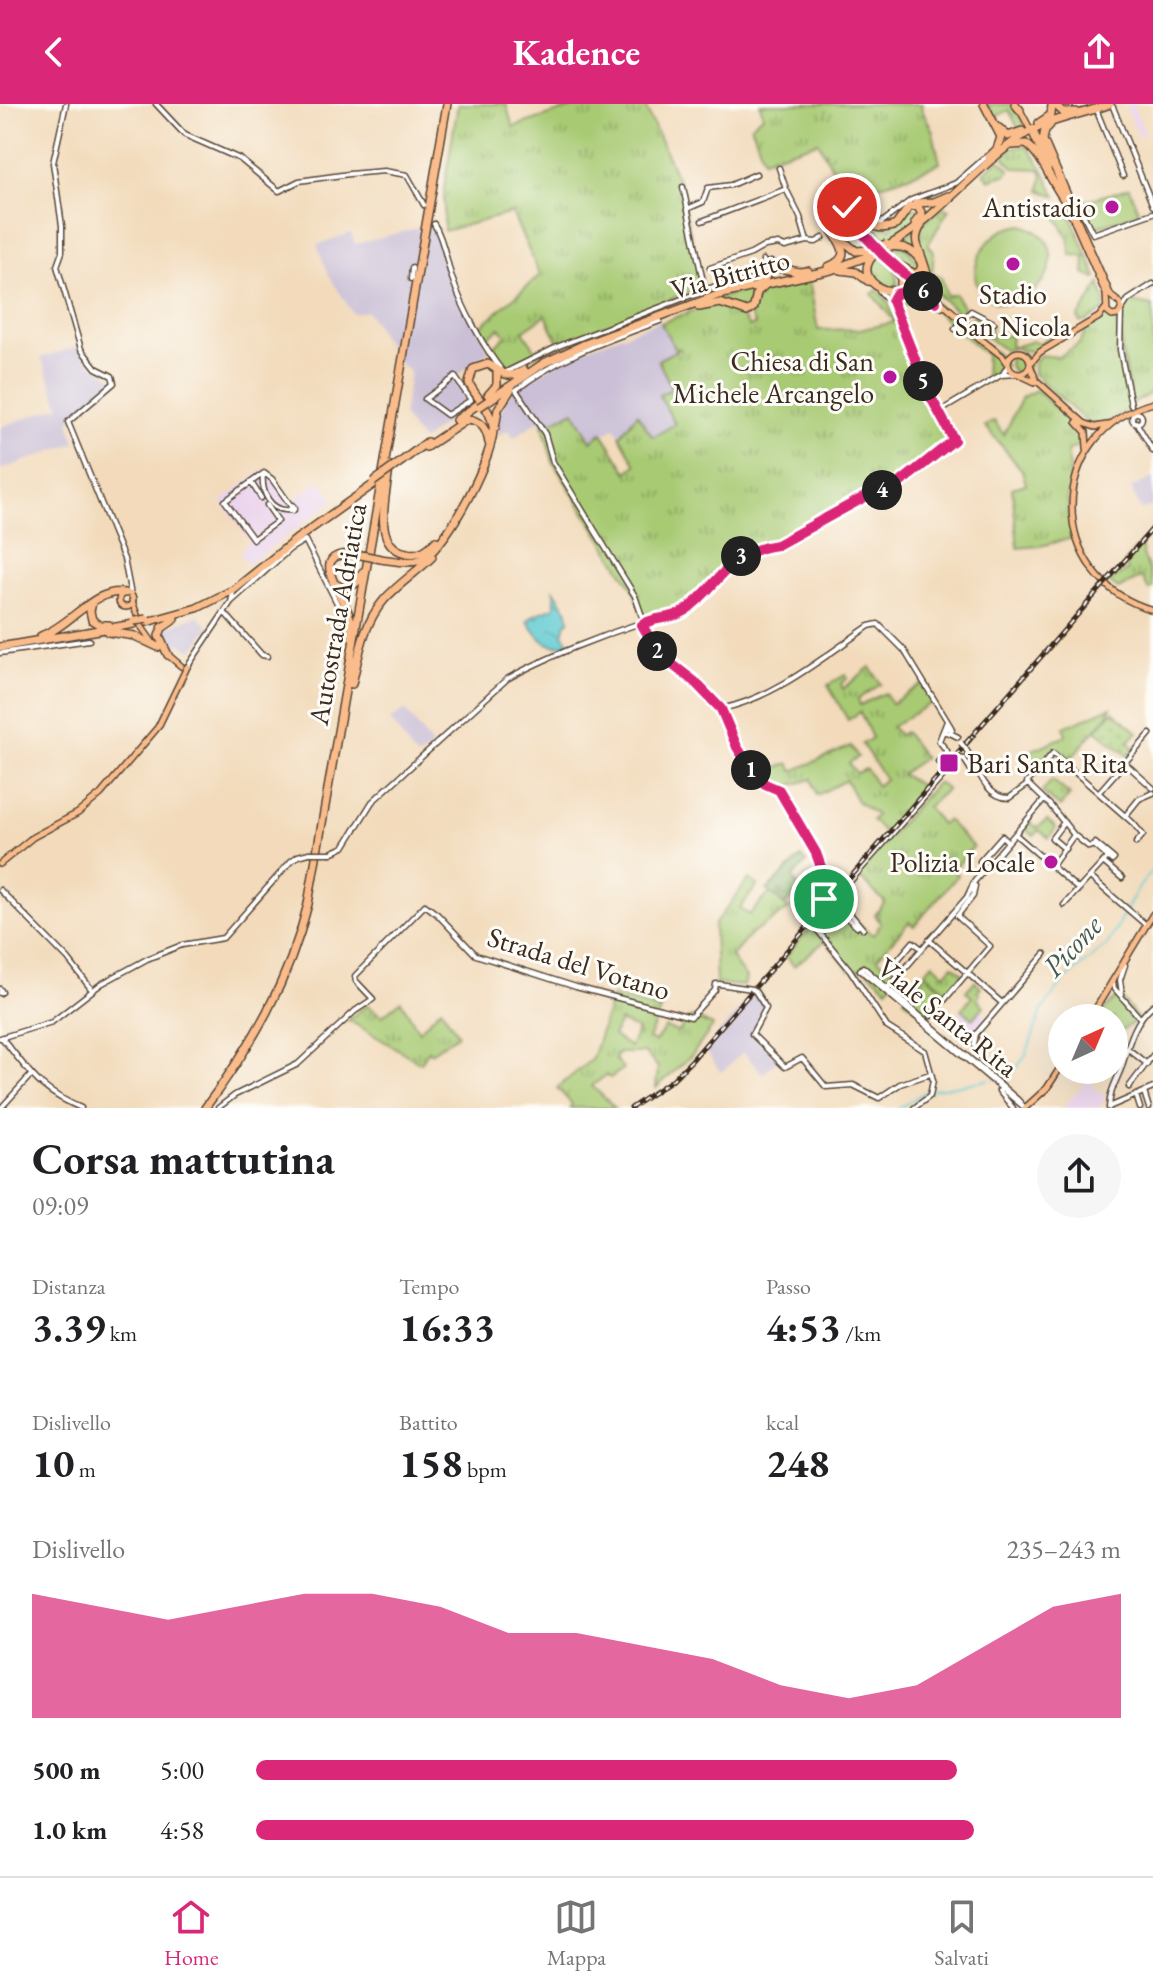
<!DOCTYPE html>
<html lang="it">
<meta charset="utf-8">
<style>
body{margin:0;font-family:"EB Garamond",serif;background:#f6f6f6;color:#202124;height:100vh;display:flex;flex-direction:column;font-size:30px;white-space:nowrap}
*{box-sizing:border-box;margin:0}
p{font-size:26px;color:#757577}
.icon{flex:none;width:44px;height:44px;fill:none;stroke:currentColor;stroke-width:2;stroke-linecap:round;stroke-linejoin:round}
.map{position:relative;height:1004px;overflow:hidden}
.details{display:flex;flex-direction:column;background:#fff;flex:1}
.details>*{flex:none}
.needle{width:52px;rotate:44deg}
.tools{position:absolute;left:1048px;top:900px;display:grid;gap:16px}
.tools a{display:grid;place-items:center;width:80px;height:80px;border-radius:50%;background:#fff;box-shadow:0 8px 32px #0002;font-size:40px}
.pin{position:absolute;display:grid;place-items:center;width:68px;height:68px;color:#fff;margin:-34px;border:4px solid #fff;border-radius:50%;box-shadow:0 2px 8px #0007}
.km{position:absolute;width:40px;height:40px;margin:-20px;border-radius:50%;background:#222;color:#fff;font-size:22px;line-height:40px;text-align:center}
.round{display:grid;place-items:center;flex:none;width:84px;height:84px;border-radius:42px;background:#f6f6f6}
.head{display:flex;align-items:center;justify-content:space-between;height:136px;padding:0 32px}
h1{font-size:44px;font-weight:700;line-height:60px}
.metrics{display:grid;grid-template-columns:repeat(3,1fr);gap:12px;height:136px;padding:8px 32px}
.metrics div{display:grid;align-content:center}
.metrics b{font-size:40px;font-weight:700}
.metrics small{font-size:22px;font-weight:400}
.metrics p{font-size:22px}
.chart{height:224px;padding:16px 32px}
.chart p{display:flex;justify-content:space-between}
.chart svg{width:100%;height:144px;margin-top:8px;fill:#db2777;opacity:.7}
ul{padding:0 32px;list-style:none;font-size:26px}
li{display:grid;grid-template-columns:128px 96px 1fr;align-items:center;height:60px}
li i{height:20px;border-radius:10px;background:#db2777}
header{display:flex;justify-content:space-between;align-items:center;height:104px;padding:0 32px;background:#db2777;color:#fff;font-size:36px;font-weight:700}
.menu{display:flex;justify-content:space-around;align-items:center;height:112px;border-top:2px solid #e0e0e0;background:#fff;font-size:22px;color:#757577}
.menu a{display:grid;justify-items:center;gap:4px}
.menu .selected{color:#db2777}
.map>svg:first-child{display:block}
</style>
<header><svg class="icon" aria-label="back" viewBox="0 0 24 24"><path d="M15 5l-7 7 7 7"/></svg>Kadence<svg class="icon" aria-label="share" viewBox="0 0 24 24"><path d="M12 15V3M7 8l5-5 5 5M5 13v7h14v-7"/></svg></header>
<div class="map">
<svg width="1153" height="1004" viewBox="0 0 1153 1004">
<defs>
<pattern id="grass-tufts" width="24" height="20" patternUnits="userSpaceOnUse" patternTransform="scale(2)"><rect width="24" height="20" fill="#a8ca73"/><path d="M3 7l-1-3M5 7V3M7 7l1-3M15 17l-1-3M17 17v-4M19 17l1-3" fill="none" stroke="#8aa45e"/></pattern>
<pattern id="forest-firs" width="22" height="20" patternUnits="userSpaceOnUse" patternTransform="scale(2)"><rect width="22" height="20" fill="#86ae65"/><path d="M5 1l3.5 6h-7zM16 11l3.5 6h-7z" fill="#6f8e53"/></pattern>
<pattern id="park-dots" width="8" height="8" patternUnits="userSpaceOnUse" patternTransform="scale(2)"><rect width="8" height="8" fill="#a8ca73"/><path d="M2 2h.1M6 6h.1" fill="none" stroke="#8aa45e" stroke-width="1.8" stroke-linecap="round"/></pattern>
<pattern id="water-ripples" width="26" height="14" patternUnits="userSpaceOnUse" patternTransform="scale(2)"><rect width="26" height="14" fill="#5cc9d0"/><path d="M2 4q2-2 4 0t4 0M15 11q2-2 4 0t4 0" fill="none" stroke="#4da3a8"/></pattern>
</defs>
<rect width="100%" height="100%" fill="#fdfcf7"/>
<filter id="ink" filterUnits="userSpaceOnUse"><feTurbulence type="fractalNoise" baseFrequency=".0125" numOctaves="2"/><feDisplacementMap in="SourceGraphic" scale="16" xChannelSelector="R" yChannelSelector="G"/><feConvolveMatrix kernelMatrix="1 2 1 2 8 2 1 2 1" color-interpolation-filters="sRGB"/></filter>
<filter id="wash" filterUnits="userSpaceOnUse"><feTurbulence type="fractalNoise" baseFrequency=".006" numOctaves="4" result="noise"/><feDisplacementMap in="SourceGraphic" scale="32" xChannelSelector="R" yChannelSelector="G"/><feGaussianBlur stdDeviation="1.8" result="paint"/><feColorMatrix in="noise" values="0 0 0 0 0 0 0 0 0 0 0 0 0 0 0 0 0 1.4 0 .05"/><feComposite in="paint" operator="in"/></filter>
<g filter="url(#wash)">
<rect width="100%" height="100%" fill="#f2daba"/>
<path fill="#ead1ec" d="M1125,0L1133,1L1145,30L1139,33Z
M265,365L292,398L320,376L334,396L249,460L239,448L250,437L221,397Z
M962,905L973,915L981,906L988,913L967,937L964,934L971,927L969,924L961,930L957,925L965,918L958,910Z
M1089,975L1096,986L1106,992L1099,1004H1063Z"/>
<path fill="#cabfd6" d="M434,120L455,181L489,247L455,273L474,297L422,337L403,313L410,268L396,256L367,207L353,210L328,170L317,141L351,129L355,140Z
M660,217L676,246L658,257L672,286L660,291L675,320L653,334L637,310L620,332L615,323L592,337L573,307L543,322L539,316L514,334L508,326L498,332V314L504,298L511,287L572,250Z
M79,242L91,259L112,273L113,281L69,317L75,339L0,366V325L3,322L60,302L41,254Z
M1153,374V401L1141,407L1131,384Z
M198,511L209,523L192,547L180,538L175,546L162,537L163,525Z
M405,606L432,642L419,653L415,652L390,616Z
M754,888L759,889L764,902L754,933L778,956L763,970L743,948L721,969L705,945Z"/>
<path fill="url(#grass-tufts)" stroke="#727a48" stroke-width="2" fill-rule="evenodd" d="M458,0H506L513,23L584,0H644L679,78L702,183L559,240L546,211L523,227L538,249L504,265L490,245L506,232L500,224L485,235L480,223L540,171L512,109L444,127V84Z
M760,0H922L921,4L933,28L940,59C914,69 859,98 838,72C830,63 825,49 818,38L764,55L751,21L763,12Z
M987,0H1013L1026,24L1014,31L1005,29ZM1009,6L1019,26L1014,29L1004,26L997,12Z
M1027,42L1044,66L1056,92L1040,86L1043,71L1040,65L1015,64L1004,53L1012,43Z
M999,55L1010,66L1005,71L989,76L984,68Z
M858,91L867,117L891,124L909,104H920L917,116L879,140L849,102L848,94Z
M944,103L949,105L928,141L934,147L932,170L941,173L947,192L955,190L965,206L961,211L938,191L916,148L894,141Z
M1067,103L1097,173L1096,174L1084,170L1085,152L1071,151L1068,133L1057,114Z
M891,143L906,144L922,163L912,169L886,147Z
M877,151C892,161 899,165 897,184L889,186L870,174V157Z
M809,176L818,226L863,225L895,218L872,190L877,186L887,196L930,298L950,331L949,338L895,380L869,389L782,439L739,450L704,488L676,510L644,516L633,485L553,358L543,322L574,307L591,337L602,329L627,368L636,361L620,332L637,310L653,333L675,320L659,291L672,285L658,256L681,244L675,245L661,219C694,207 726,186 749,223L755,221L749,209L765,183Z
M1100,180L1105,197L1103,207L1085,218H1080L1078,214Z
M749,186L756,196L748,206L705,198Z
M906,188L928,193L955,216L952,221L923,196L895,203V192Z
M1131,198L1153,202V287L1133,300C1128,277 1110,215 1131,198Z
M973,212L991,221L990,231L1011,232L1010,241L1015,244L1004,246L968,218Z
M1106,212L1116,217L1130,304C1116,313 1105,325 1088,319L1034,270V259L1040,251L1058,253L1079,240L1088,222Z
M963,224L1000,252L1005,262L1001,270L985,278L986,251L960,228Z
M1050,232L1052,238L1035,248L1018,245L1017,242L1033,237L1039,239Z
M1009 259a10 10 0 1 1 20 0a10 10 0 1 1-20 0Z
M1036,286L1081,328L1084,339L1067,347L1071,370L1067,394L1073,434L1040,442L1018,444L1012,384L1026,380L1022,366L985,322L994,317L1004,331L1022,293Z
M1141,439C1142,456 1153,468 1153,484L1149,486L1142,473L1118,485L1109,478L1128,466L1125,458Z
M870,563L881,580L858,595L860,601L885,589L891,600L922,580L933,598L891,623L899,631L905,628L924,654L901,670L923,683L884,729L872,716L876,711L857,697L846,676L817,691L812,675C791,681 773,691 758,671L789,659L793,667L851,642L858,653L849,659L856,669L866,665L877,682L885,675L862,640L872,634L860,608L848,616L828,581L845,571L848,574L841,580L843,585Z
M1111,603L1108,611L1068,658L1054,645L1037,664L1030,647L1066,632L1064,623Z
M1052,676L1070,691L1060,703L1042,688Z
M937,678L947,685L927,703L941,720L947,716L973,743L953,766L958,771L914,822L909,818L877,854L898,872L887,884L863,863L860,866H850L825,837L794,862L786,852L839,791C845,807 859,822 873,831L881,819L875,811L885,798L856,770Z
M1047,716L1056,724L1049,734L1039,726L1034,732L1023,723L1028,717L1037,724Z
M749,775L758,781L740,804L749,811L770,789L789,805L750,831L731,853L746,874L744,882L716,880L714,821Z
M933,859L945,870L953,861L963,870L947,888L925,868Z
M612,892L661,906L648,935L655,938L665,924L678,928L691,913L713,922L692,951L656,984L658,963L645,949H619L615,955L623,965L610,974L606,971L592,982L615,1004H570L572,1000L557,984L592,955ZM620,917L638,926L630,943L613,932Z
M401,897L419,927L441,904L458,930L431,949L429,946L421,959L348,916L367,901L382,912Z"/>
<path fill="url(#forest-firs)" stroke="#606c42" stroke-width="2" d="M801,753L807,759L793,773L800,786L785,801L767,786Z"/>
<path fill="url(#park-dots)" stroke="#727a48" stroke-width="2" d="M1113,607L1138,628L1128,638L1134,644L1128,652L1096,626Z
M925,870L948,889L926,913L904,895Z"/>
<path fill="#a8ca73" stroke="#727a48" stroke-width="2" d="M1129,84L1139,109L1094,124L1085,97Z
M1023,121C1091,145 1019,224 985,192C964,173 980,139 1002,127C1010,123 1016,122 1023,121Z
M975,877L981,883L977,887L980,890L977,895L984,902L973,915L962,905L972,893L966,887Z
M1119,891L1138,915L1116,931L1114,914H1097Z"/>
<path fill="url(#water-ripples)" stroke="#4c7a77" stroke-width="2" d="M554,486L568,507L569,518L566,519L563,530L570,539C548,547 539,535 528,517L534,511L555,503Z"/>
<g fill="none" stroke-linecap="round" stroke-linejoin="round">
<path stroke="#5cc9d0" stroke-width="2" d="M994,975L1016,965L1026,951L1042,906L1066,875L1108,840L1137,786L1153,765
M899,1004L926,987L988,976"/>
</g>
</g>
<g filter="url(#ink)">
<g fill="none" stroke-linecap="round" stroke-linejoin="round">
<defs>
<path id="minor" d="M66,0L53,59L62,122V148L57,162L81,245L96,264L112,272L114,279L68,318L124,455L131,491
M156,0L185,31L240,55L279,87L299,77L349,70L384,67L407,71L424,101
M1113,3L1153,102
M1096,5L1123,72
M779,64L786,85
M683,83L705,187
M867,94L877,118L881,119L911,96L956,79L987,52
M1073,104L1079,102L1093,130L1153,109
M687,105L703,98L708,84L731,81L756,70
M702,117L786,85L800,113L807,137L816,138L823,134
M434,120C444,136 446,156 452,174C462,203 484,245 504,269L559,242L739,173L779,164
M763,156L769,166
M710,164L751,150L765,142L778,140L785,143L807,137
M759,166L763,160L771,158L777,163
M411,175L412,164
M1122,205L1128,196L1153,180
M1121,207L1120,246L1131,301
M660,217C609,236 559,252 516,286L545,330L553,358L635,492L644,518L642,521L660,551L695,578L721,605L737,643L752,667L765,680L779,686L816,749L832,792
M955,225L971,207L994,219
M1003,270L1008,261
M455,273L471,296L447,311L425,295Z
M937,309L1001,271L1016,270
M1132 314a5 5 0 1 1 10 0a5 5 0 1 1-10 0Z
M1136,318L1153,347
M263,370C261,388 270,408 290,406
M251,378L261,394
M267,401L278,417L253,435L225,397L264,369L272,375L291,402
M292,401L295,404L293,407L290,405Z
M231,498L290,445L305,436L343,511L346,528L348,529
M224,508L262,551L267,552
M0,549L89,536
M188,562L231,498L233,489
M721,605C775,594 825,552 869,522L878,520L904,546L951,623
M948,623L952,625L950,629L945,628Z
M950,629L958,633
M965,644C977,661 984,694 1009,694L1027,681
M938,658L947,647L939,637L947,617
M1125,659L1153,684
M1099,688L1150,630
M1126,711L1139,695L1153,689
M1064,718L1052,734L1065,745
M1015,730L1079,786
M1074,731L1089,743L1094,741
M1095,739L1114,755L1112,757L1094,741Z
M331,749L344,743L372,698L507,575C546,553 606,530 649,516C659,513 670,515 679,510C721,488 718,448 777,441L872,389L896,382L954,336L928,288L893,203L879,186
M1103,758L1122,774
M1052,762L1074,731L1050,701L1027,679L1053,649L1133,719L1143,731L1136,739
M986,764L980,757L1002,732L1008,738
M1090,773L1146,821
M0,786L68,855L92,886
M833,795L838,806L857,823
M1064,801L1107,754
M806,818L824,797L820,764
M863,825L842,800L840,789L959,654L964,655L973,669L978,670
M819,828L850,866L887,923L925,947L933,976L930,992L914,1004
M929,836L1002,899
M863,863L1018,996L1025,1004L860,866Z
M898,872L890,865L913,838L922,845
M1113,878L1114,884L1140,914
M719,880L752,885
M888,884L967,793L974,778L1044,696
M0,885L2,888L0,889
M755,887L766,904L752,930L785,963L802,954L826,983L853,981L879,994L900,980L930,970
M1122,890L1120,876L1125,861
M931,912L990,842L957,812L973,792L975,782
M0,934L52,918L101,880L147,855L182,841L223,834L291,757L298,752L309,749
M2,934C30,968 38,986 81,1004
M1127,944L1147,960
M986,962L974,941L976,930L1045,850
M1129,983L1153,951
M999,987L1013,1004
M1144,988L1149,1004
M1136,991L1140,1004
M1109,1003L1153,984
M1,1004L31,971
M218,1004L235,991L298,960L355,907L373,895L356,877L355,872L425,801L437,810L476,851L576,883L691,913L715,886L716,880
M1109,1004C1110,985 1116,979 1122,962C1129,939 1134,917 1153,901"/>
<path id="major" d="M1019,4L1029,23
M1034,27L1051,63
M1032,29L1046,60
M837 102a5 5 0 1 1 10 0a5 5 0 1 1-10 0Z
M1067,101L1106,190L1107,208L1112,212L1118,211L1121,206V200L1111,192L1072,103
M847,102L885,149L957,212
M842,107L866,133
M913,178L942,203
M888,189L910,187L924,191
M893,203L896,190
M968,225L1002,252L1006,258
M1008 259a11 11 0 1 1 22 0a11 11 0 1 1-22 0Z
M1030,260L1040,248L1099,213L1106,204
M1030,261L1036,276L1084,319L1095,323L1107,321
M1018,270L1035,278
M1153,299C1045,329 1045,476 1153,506
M1077,318L1086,328L1087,344
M119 496a7 7 0 1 1 14 0a7 7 0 1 1-14 0Z
M132,497L141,522L153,539
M167,550L181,562
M0,760L33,733L78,709L101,690L158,623L187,563
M1090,914L1153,810
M1025,1004L1047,984L1062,961"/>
<path id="highway" d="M984,0L1001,33L997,45L989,53
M1015,0L1020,6
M1054,0L1063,8H1076
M1039,19L1051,11L1052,0
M1050,21L1045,26L1043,36L1072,103
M999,24L1008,32L1022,27
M1013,41L1026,40C1041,49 1053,82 1066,98
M916,99L934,98L948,92
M846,100L849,91L854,89L859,90C867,110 865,132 896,121L909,103L917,101L922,110L915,119
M921,122C911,138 920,144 924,160C929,174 929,183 939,196
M841,135L856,147L870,146
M888,142C939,113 974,64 1022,32C1048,15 1081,11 1110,0
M889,143C904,141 917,147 922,161L920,167L915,170L900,162
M872,153C857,171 879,191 898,186C905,177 899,169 893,161
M828,163C859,151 833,134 827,117L837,101
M779,164L799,168L808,167
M840,166L856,168L868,177
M757,176L765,174L769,166
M699,203L720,199L747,208L754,203L757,188L764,182
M488,291L497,281V268
M488,297L544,259L585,240L718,191L831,166L874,150
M456,316L477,301
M495,324L498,305L511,285
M426,343L468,315C482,317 487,326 489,339
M402,357L427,338
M389,362C388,387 369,442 407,449C419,452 428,445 436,437
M381,455C396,457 411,461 424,454C448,440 496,349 493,322C491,305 476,294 469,279L473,265L488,260C503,268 507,277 524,266
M333,478C346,489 357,482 363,468
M92,499L90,507L92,516L100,521H109
M147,518L197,504L235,485L298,434L374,380
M108,528L135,532L158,543
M41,532C72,521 94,483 125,489
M352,534C352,525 352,516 348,508C338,484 306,444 361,451
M0,543L134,520
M168,551L159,532L162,524L175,515
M352,580C359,551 363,520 384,496C398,480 417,468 432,453
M205,1004C252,941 289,878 308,800L447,0"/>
</defs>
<use href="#minor" stroke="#564435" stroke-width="7"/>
<use href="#major" stroke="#564435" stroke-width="8"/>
<use href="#highway" stroke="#564435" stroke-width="10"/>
<use href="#minor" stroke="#fff" stroke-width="4"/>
<use href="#major" stroke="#fabc8b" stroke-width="5"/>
<use href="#highway" stroke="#fabc8b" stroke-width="7"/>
<defs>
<path id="rail" d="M966,639L1153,424
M631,1004L672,976L692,956L973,632"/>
</defs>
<use href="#rail" stroke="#3b2a1e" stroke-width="5"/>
<use href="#rail" stroke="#fdfcf7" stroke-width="2" stroke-dasharray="6" stroke-linecap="butt"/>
<defs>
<path id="minor-bridge" d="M961,639L965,644
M309,749H331
M832,792L833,795
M752,885L755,887"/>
<path id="major-bridge" d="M957,212L970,223"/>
<path id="highway-bridge" d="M870,146L886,140
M479,303L488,297
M373,378L402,357
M361,451L381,455
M134,517L147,515"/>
</defs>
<use href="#minor-bridge" stroke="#564435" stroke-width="7" stroke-linecap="butt"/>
<use href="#major-bridge" stroke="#564435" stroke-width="8" stroke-linecap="butt"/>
<use href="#highway-bridge" stroke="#564435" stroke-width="10" stroke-linecap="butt"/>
<use href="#minor-bridge" stroke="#fff" stroke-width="4"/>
<use href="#major-bridge" stroke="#fabc8b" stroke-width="5"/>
<use href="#highway-bridge" stroke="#fabc8b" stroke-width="7"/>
</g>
</g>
<g fill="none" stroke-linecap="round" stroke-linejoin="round" filter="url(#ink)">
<defs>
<path id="route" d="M824,795L821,763L816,749L779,686L765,680L752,667L737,643L721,605L695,578L660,551L642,521C654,512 670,516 683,508C721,482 724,448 777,441L872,389L896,382L954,336L928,288L892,197L896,190C912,184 922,189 936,198L883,151L842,107L847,103"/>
</defs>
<use href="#route" stroke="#fff" stroke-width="16"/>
<use href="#route" stroke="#db2777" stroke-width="10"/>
</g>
<g fill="#b5179e" stroke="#fdfcf7" stroke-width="3">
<circle cx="1112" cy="103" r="8"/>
<circle cx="1013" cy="160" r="8"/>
<circle cx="890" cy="273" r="8"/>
<rect x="939" y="649" width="20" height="20" rx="4"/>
<circle cx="1051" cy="758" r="8"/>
</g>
<g text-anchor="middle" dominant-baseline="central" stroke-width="6" stroke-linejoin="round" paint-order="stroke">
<g font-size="28" fill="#3b2a1e" stroke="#fdfcf7" text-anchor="end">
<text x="1096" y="103">Antistadio</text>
<text x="1013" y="190" text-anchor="middle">Stadio<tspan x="1013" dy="32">San Nicola</tspan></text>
<text x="874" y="257">Chiesa di San<tspan x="874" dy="32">Michele Arcangelo</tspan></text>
<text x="967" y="659" text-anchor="start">Bari Santa Rita</text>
<text x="1035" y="758">Polizia Locale</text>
</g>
<g font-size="28" fill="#3b2a1e" stroke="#fdfcf7">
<text transform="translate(730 170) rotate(-15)">Via Bitritto</text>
<text transform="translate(337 510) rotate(-80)">Autostrada Adriatica</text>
<text transform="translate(579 859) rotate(17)">Strada del Votano</text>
<text transform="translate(948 913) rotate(39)">Viale Santa Rita</text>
</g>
<g font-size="30" font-style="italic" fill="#455a53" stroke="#fdfcf7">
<text transform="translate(1072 842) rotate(-47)">Picone</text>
</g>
</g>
</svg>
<div class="tools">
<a><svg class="needle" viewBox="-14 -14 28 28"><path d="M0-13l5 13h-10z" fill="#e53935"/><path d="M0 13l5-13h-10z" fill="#757577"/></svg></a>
</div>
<div class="pin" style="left:824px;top:795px;background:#1e9e55"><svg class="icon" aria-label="arrive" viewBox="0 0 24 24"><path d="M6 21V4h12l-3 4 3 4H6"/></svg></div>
<div class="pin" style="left:847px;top:103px;background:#d93025"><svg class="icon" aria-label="check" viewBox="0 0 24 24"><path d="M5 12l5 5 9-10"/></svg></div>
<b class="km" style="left:751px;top:666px">1</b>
<b class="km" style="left:657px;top:547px">2</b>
<b class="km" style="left:741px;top:452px">3</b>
<b class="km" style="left:882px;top:386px">4</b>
<b class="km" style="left:923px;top:277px">5</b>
<b class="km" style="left:923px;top:187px">6</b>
</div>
<section class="details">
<div class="head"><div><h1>Corsa mattutina</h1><p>09:09</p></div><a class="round"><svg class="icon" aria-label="share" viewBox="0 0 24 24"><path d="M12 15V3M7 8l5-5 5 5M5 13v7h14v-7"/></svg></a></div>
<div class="metrics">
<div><p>Distanza</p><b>3.39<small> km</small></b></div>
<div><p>Tempo</p><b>16:33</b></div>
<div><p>Passo</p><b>4:53<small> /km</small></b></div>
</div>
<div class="metrics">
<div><p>Dislivello</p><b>10<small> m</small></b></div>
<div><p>Battito</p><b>158<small> bpm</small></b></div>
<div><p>kcal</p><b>248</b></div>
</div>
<div class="chart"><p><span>Dislivello</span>235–243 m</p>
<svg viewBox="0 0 160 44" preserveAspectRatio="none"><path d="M0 44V6L10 10L20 14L30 10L40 6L50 6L60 10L70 18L80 18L90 22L100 26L110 34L120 38L130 34L140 22L150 10L160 6V44z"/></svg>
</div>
<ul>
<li><b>500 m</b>5:00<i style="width:81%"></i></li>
<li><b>1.0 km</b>4:58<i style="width:83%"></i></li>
</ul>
</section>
<nav class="menu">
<a class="selected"><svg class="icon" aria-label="home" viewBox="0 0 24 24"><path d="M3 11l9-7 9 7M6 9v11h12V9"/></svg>Home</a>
<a><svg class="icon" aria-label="map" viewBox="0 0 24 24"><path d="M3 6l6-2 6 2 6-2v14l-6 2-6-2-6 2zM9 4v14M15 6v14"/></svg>Mappa</a>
<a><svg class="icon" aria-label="saved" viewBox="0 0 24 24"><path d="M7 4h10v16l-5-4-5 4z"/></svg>Salvati</a>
</nav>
